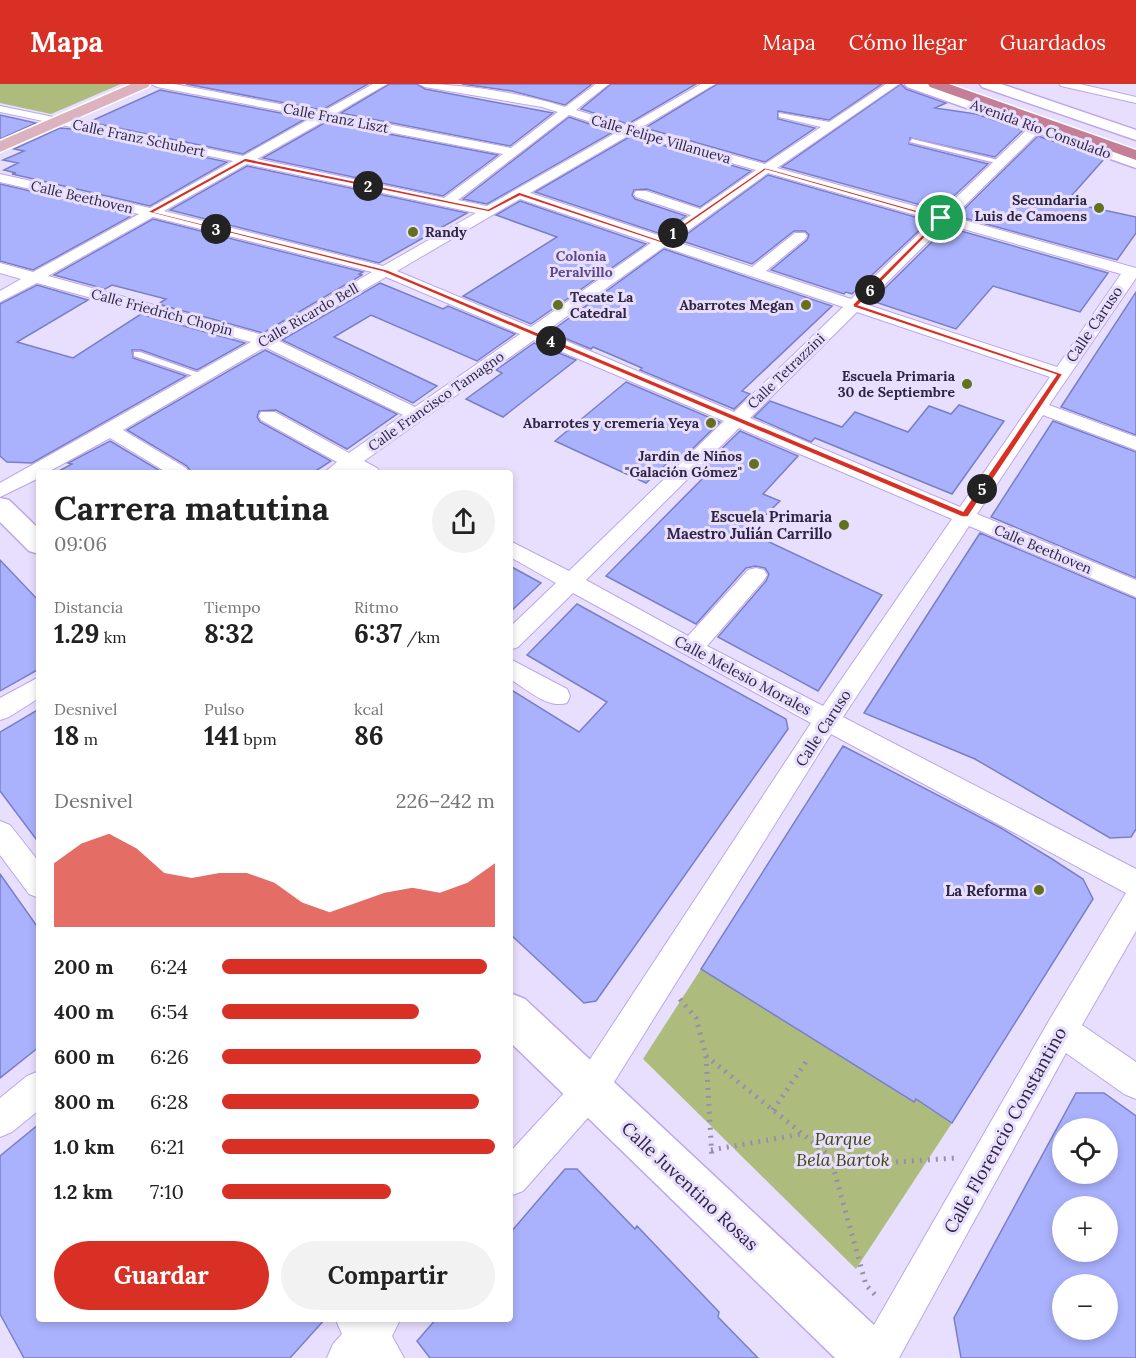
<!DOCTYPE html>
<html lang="es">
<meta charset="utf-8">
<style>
body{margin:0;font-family:Lora,serif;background:#f2f2f2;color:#222;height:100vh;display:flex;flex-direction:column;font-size:22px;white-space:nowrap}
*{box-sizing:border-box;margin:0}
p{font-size:20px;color:#767676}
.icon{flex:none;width:33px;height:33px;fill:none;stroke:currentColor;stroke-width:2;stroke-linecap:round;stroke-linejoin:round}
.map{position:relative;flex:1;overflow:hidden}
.sheet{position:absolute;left:36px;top:386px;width:477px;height:852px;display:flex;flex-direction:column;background:#fff;border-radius:6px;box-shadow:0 3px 9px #0003}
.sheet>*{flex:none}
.controls{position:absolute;left:1052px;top:1034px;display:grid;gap:12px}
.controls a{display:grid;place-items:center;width:66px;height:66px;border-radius:50%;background:#fff;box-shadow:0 3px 9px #0003;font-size:30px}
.pin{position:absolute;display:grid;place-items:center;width:51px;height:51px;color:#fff;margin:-26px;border:3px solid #fff;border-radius:50%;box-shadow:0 2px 6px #0007}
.km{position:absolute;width:30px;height:30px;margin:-15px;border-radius:50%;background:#222;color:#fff;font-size:16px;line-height:30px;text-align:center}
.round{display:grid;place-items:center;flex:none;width:63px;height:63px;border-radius:32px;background:#f2f2f2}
.summary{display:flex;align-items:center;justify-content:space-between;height:102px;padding:0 18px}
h1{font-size:33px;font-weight:800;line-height:45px}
.metrics{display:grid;grid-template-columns:repeat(3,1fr);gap:9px;height:102px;padding:6px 18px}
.metrics div{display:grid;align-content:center}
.metrics b{font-size:26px;font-weight:800}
.metrics small{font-size:16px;font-weight:400}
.metrics p{font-size:16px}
.chart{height:168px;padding:12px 18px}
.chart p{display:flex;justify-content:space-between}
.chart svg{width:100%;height:108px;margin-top:6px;fill:#d93025;opacity:.7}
.action{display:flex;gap:12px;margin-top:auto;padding:12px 18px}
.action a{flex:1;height:69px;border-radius:36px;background:#d93025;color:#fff;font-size:24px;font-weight:800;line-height:69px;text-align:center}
.action a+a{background:#f2f2f2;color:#222}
ul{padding:0 18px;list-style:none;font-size:20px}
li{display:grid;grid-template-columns:96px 72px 1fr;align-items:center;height:45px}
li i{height:15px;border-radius:8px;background:#d93025}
header{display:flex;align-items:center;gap:36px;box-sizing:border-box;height:84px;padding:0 30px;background:#d93025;color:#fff}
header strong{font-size:28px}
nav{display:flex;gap:33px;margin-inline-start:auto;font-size:21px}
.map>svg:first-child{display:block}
</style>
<header>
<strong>Mapa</strong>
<nav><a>Mapa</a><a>Cómo llegar</a><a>Guardados</a></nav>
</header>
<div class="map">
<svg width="1136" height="1274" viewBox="0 0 1136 1274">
<rect width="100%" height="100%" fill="#e8dffe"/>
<path fill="#adbc7c" d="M0,0H121L51,30L0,19Z
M701,885L913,1018L916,1015L952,1039L856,1185L643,975Z"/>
<path fill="#aab2fd" stroke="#797fc6" stroke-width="1.5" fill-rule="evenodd" d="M186,0H368L322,26Z
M389,0H417L425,5L553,29L510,62L341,29Z
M462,0H592L565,21L512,7Z
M611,0H696L628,40L581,25Z
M717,0H882L829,36L778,27V35L815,44L765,78L645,44Z
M901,0L906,5L946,19L935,24L976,30L1023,46L995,73L910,54L909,60L988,80L939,126L782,83Z
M160,6L307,34L243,70L89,38Z
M0,31L36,39L0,55Z
M569,33L613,48L487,120L463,115Z
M326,38L498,71L443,112L263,74Z
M60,44L72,45L227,78L150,122L12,90L16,89L4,86L18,79L3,76L24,67L14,65Z
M631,52L751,87L700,123L647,105L634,106L632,111L635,115L686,132L661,150L535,108Z
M1038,52L1104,75L1066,118L1136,133V149L1117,176L957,132Z
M247,82L467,129L379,179L170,126Z
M768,91L929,137L852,210L846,208L844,210L771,186L807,156L809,151L805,147H794L752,180L679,156Z
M0,100L133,131L33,186L0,177Z
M520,117L646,160L531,240L463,212L557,153L496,131Z
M153,135L363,188L359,190L362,191L263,249L158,220L166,215L112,201L105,205L54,191Z
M947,143L1108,189L1080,228L993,202L956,245L872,217Z
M664,165L832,222L742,307L750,310L734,325L640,286L642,284L612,271L593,263L591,265L550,248Z
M380,199L443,225L448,222L515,250L477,277L371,231L334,253L437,302L413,319L282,256Z
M37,201L88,216L17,258L73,274L141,230L245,259L197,286L141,266H132L133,274L186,292L32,379L7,378L0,372V220Z
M1136,208V351L1061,323Z
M534,259L576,276L503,333L466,315L502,289L496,286Z
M265,266L397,330L347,365L276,326L259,327L257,333L260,338L331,377L314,388H191L187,382L127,346Z
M626,298L720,338L683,374L676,371L646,399L555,357Z
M770,317L842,343L855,328L908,348L929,322L951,330L959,321L1004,337L952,410L815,354L811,358L754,333Z
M1053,337L1136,368V494L991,433Z
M740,347L798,372L763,410L780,417L748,448L882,511L818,607L718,553L766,497L769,490L765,484L755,482L746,484L696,540L606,492L711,386L703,383Z
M110,357L162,388H57L72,380L68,379Z
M980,449L1136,515V745L1131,753L1110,754L975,675L864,629Z
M0,476L39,517V585L0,607Z
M510,482L541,499L510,528Z
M577,520L786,635L788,645L596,917L584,919L510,850V605L579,648L607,618L527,571Z
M39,625V759L0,707V648Z
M843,662L1001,744L1052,775L1083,795L1093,815L952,1039L916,1015L914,1018L701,885Z
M0,790L39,845V963L0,994Z
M1076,1009H1104L1136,1032V1274H961L954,1234ZM1062,1044H1107V1089H1062ZM1062,1122H1107V1167H1062ZM1062,1200H1107V1245H1062Z
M39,1040V1234H326L290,1274H24L0,1230V1072Z
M565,1085H577L635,1145L637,1142L719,1228L718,1233L758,1274H430L417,1257L437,1234H510V1149Z"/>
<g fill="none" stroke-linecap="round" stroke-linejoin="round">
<defs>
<path id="lane" d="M912,55L1002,77L1003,78L1000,80L910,58Z
M134,268H140L207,292L200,294L134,272Z"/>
<path id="street" d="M151,0H174L322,28L373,0H387L335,30L511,64L558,28L542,23L425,3L419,0C466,0 521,9 565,23L596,0H609L576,26L628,42L701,0H715L639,45L765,80L821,43L779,33V29L829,38L886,0H899L777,84L940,129L1033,40H1041V46L953,133L1136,184V194L1049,321L1136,353V366L1043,331L977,430L1136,496V513L969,442L843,633L1136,785V847L1082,941L1136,978V1015L1124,1010L1066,969L899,1274H857L863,1260L1050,935L1126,809L831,650L601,1019L523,1107L510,1112V1068L577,995L811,639L573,509L518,563L510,566V543L556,499L510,473V457L569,487L724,337L534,256L364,377L377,384L380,388H356L351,386L347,388H325L337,378L261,336L259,332L261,328H275L349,369L403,331L265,263L123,346L186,384L189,388H166L110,354L48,388H39V394L0,413V399L251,258L37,199L0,218V207L21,195L0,189V179L33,188L139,130L0,98V90L150,124L233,77L0,28V22L243,72L313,33L157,3ZM569,31L619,47L487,122L458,116ZM326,36L503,70L444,114L257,75ZM631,50L756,86L700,125L646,107H636L634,110L636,113L691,131L661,152L530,109ZM247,80L476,129L383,182L164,127ZM768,89L933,136L851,215L766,187L805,155L807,152L805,149H795L752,183L674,157ZM520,115L651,159L531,243L397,187ZM153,133L372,188L263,251L48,192ZM946,140L1121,190L1057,283L865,220ZM664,163L843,223L734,328L545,248ZM386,193L520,250L415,323L277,256ZM857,228L1050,293L960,423L750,334ZM739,344L952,435L823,622L707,562L764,496L767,491L764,486L756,484L748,486L688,552L586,496Z
M1059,0H1080L1136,13V19L1061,2Z
M510,575L567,605L570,612L567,619C548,625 526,605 510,595Z
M39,593V614L9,633L0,636V614Z
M0,737L10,741L39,778V814L29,810L0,771Z
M39,987V1026L12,1048L0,1053V1014L27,992Z
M335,1234H401L392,1252L404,1274H327L333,1260L342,1250Z"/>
<path id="secondary" d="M905,0H926L1136,73V84L907,3Z
M980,0H1001L1136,46V56L982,3Z
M0,414L9,416L39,445V470L29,467L0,438Z
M510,909L525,915L890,1256L898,1274H835L510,958Z"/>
<path id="primary" d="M131,0H150L148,3L0,68V57Z"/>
<path id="highway" d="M928,0H949L1136,66V76L930,3Z"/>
</defs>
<use href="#lane" stroke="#bda5ee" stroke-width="3"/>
<use href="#street" stroke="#bda5ee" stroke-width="2"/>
<use href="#secondary" stroke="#bda5ee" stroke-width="3"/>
<use href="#primary" stroke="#fff" stroke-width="3"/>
<use href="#highway" stroke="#fff" stroke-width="3"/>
<path stroke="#978eac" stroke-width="5" stroke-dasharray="2 6" stroke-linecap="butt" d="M680,915L696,934L706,972L712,1074
M706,972L830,1072L866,1201L878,1214
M773,1026L808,975
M711,1066L802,1050
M832,1082L957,1074"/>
<use href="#lane" fill="#fff" fill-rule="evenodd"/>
<use href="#street" fill="#fff" fill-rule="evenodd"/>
<use href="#secondary" fill="#fff" fill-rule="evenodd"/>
<use href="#primary" fill="#dcb2bf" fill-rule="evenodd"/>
<use href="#highway" fill="#c47e95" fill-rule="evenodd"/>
</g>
<path fill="#d93025" stroke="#fff" stroke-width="1.5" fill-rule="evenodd" d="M245,74L488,125L519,108L660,156L764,84H767L944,134L859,221L1063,290L968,433H962L383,188L147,128ZM245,78L489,128L520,112L661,159L766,86L938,135L853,220V223L1056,291L963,427L388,186L155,128Z"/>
<g fill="#63711d" stroke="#e8dffe" stroke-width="2">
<circle cx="1099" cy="124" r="6"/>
<circle cx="413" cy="148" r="6"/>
<circle cx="558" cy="221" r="6"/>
<circle cx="806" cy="221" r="6"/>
<circle cx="967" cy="300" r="6"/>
<circle cx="711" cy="339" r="6"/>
<circle cx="754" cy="380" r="6"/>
<circle cx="844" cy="441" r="6"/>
<circle cx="1039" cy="806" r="6"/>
</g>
<g text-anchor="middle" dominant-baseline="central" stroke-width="6" stroke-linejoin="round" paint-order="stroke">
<g font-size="14" fill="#2f2542" stroke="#e8dffe">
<text transform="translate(336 34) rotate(11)">Calle Franz Liszt</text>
<text transform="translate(1041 45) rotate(20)">Avenida Río Consulado</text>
<text transform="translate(139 54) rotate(12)">Calle Franz Schubert</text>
<text transform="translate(661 55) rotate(16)">Calle Felipe Villanueva</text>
<text transform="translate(82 113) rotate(13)">Calle Beethoven</text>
<text transform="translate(162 228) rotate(15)">Calle Friedrich Chopin</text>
<text transform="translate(308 231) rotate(-30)">Calle Ricardo Bell</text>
<text transform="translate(786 287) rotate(-44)">Calle Tetrazzini</text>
<text transform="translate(436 317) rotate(-35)">Calle Francisco Tamagno</text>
<text transform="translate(1043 465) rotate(23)">Calle Beethoven</text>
</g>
<g font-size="14" font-weight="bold" fill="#2f2542" stroke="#e8dffe" text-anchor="end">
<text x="1087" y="116">Secundaria<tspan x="1087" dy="16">Luis de Camoens</tspan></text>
<text x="425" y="148" text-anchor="start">Randy</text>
<text x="570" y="213" text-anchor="start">Tecate La<tspan x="570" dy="16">Catedral</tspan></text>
<text x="794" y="221">Abarrotes Megan</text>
<text x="955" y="292">Escuela Primaria<tspan x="955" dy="16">30 de Septiembre</tspan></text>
<text x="699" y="339">Abarrotes y cremería Yeya</text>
<text x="742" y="372">Jardín de Niños<tspan x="742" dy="16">"Galación Gómez"</tspan></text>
</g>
<g font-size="14" font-weight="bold" fill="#5f4789" stroke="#e8dffe">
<text x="581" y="172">Colonia<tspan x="581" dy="16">Peralvillo</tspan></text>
</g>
<g font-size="15" fill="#2f2542" stroke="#e8dffe">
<text transform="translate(1094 240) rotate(-56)">Calle Caruso</text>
<text transform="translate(743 591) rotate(28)">Calle Melesio Morales</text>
<text transform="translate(823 644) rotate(-57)">Calle Caruso</text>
</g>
<g font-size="15" font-weight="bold" fill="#2f2542" stroke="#e8dffe" text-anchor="end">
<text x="832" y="432">Escuela Primaria<tspan x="832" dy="17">Maestro Julián Carrillo</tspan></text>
<text x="1027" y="806">La Reforma</text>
</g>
<g font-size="18" fill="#2f2542" stroke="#e8dffe">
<text transform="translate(1005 1046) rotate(-61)">Calle Florencio Constantino</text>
<text transform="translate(690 1102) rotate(43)">Calle Juventino Rosas</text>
</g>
<g font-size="18" font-style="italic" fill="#3e480c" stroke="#e8dffe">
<text x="843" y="1054">Parque<tspan x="843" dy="21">Bela Bartok</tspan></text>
</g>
</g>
</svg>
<div class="controls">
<a><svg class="icon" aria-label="locate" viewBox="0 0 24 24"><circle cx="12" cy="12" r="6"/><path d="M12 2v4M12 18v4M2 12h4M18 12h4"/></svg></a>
<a>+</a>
<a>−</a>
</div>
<div class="pin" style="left:941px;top:134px;background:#1e9e55"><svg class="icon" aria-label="arrive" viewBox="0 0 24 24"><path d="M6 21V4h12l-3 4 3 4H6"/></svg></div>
<b class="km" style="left:673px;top:149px">1</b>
<b class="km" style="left:368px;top:102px">2</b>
<b class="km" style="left:216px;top:145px">3</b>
<b class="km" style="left:551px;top:257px">4</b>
<b class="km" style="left:982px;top:405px">5</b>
<b class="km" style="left:870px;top:206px">6</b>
<section class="sheet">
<div class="summary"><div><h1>Carrera matutina</h1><p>09:06</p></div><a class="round"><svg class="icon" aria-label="share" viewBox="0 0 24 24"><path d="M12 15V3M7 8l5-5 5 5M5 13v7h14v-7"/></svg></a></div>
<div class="metrics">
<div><p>Distancia</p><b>1.29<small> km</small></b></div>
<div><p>Tiempo</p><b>8:32</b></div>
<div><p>Ritmo</p><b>6:37<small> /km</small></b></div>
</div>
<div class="metrics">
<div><p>Desnivel</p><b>18<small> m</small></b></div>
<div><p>Pulso</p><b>141<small> bpm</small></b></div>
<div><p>kcal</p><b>86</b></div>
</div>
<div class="chart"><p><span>Desnivel</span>226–242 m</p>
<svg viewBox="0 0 160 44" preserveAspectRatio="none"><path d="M0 44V18L10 10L20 6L30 12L40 22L50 24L60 22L70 22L80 26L90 34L100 38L110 34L120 30L130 28L140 30L150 26L160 18V44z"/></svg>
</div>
<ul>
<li><b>200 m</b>6:24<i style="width:97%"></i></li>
<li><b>400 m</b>6:54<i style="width:72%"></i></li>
<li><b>600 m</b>6:26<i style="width:95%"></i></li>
<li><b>800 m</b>6:28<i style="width:94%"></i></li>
<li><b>1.0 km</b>6:21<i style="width:100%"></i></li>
<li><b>1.2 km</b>7:10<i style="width:62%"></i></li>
</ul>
<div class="action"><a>Guardar</a><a>Compartir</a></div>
</section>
</div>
